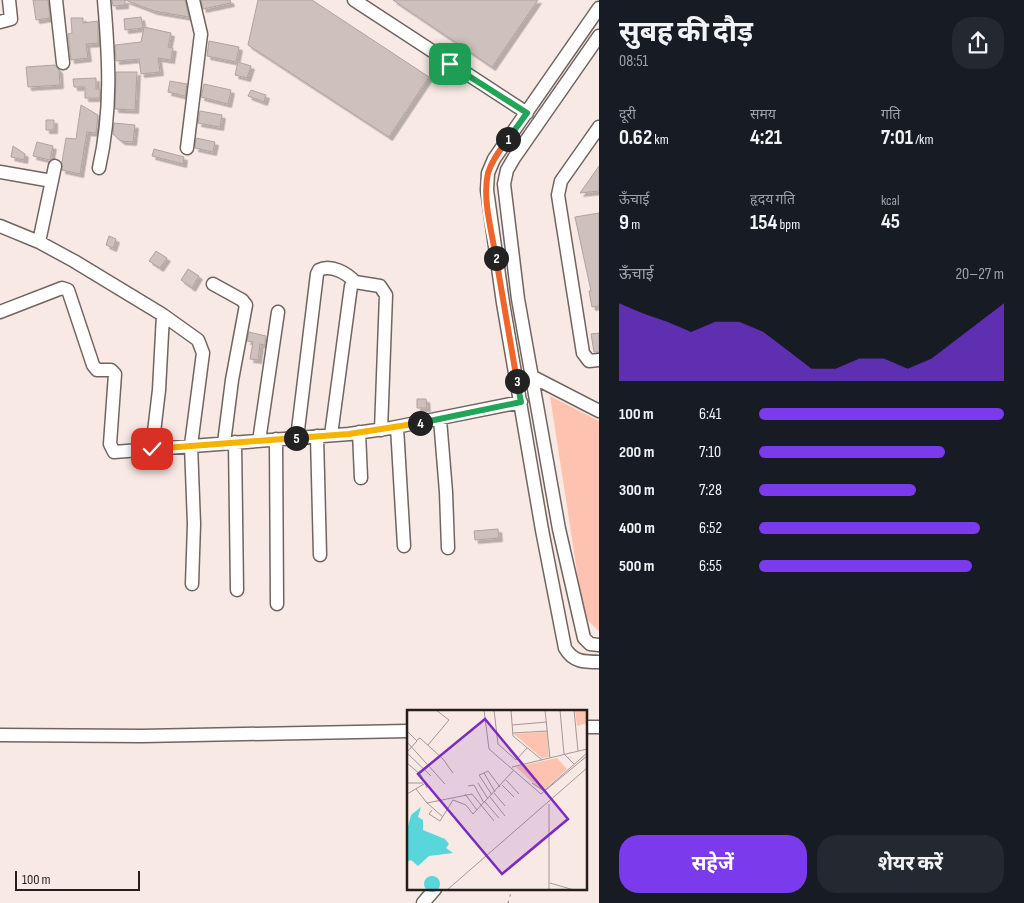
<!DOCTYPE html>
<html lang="hi">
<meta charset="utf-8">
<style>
body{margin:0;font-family:"Sofia Sans Condensed","Noto Sans Devanagari",sans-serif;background:#242831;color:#f1f3f6;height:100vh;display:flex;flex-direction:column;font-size:19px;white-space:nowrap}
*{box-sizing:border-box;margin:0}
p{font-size:16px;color:#9ea1a6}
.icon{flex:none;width:28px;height:28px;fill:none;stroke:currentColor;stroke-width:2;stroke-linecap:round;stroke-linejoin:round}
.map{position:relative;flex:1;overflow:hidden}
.details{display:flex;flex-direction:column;background:#171b24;width:425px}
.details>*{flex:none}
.scale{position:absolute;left:15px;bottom:12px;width:125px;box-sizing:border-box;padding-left:5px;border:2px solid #241f1d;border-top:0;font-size:14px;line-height:18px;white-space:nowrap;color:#241f1d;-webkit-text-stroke:4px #f8e9e4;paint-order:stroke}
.pin{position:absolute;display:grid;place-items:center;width:42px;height:42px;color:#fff;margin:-21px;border-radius:10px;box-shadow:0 2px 8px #0006}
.km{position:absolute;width:25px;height:25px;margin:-12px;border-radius:50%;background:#222;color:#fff;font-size:14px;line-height:25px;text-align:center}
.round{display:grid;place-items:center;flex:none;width:52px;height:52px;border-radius:20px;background:#242831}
.summary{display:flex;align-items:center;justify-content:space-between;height:85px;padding:0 20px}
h1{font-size:28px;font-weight:700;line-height:38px}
.metrics{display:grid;grid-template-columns:repeat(3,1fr);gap:8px;height:85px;padding:5px 20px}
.metrics div{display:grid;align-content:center}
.metrics b{font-size:21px;font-weight:700}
.metrics small{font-size:14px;font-weight:400}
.metrics p{font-size:14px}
.chart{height:140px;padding:10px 20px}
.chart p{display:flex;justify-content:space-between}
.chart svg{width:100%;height:90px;margin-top:5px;fill:#7c3aed;opacity:.7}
.button{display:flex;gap:10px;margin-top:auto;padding:10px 20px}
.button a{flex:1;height:58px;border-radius:20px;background:#7c3aed;color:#fff;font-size:20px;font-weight:700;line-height:58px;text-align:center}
.button a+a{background:#242831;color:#f1f3f6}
ul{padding:0 20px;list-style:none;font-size:16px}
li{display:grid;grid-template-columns:80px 60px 1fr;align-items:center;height:38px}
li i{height:12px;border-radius:6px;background:#7c3aed}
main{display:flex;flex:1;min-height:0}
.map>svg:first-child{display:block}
</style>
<main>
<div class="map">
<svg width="599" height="903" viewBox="0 0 599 903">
<defs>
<filter id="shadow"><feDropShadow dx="3.5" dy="3.5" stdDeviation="0" flood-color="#0004"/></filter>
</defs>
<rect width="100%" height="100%" fill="#f8e9e4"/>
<path fill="#fdc3b0" d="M550,396L599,421V631L584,617Z"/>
<path fill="#cec0bc" stroke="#b0a39e" filter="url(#shadow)" d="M33,0H48L50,18L36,20Z
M112,0H125V5L113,6Z
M125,0H185L189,17L154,11Z
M201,0H230L231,3L203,9Z
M258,0H312L429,77L389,137L248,45Z
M393,0H538L492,67Z
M141,17L143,28L125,30L124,19Z
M71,18H83V23L98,21V43L86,44L88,58L71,60L68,34L72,33Z
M144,27L171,33L168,47L173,48L171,60L158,58L160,72L141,74L139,59L116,61L115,45L141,42Z
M209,41L239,47L236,62L207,56Z
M238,62L251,66L247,78L235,75Z
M55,65L59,70L60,85L28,87L26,67Z
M116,72H137L135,110L115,109Z
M96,78V89H100V98H85V87H74L73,79Z
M170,81L187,84L185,96L168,92Z
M204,84L231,90L228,104L201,97Z
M251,90L266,95L264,102L248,96Z
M81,105L98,115L96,133L87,132L80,174L62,170V162L66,138L76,139Z
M200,111L222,115L220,127L198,123Z
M46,120H54V130H46Z
M114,123L135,125L133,142L121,141L113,134Z
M196,138L215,142L213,152L195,148Z
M37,142L53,146L50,160L33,156Z
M13,146L25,154L24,160L11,157Z
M154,149L184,157L183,164L152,156Z
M599,166V191L580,193Z
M599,213V306L592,307L589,291H591L575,217Z
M109,236L116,239L113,248L106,245Z
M156,251L167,258L160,268L149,261Z
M188,269L199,276L192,288L181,280Z
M249,332L266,336L265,345L260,344L258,360L250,359L253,342L247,341Z
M599,333V352H594L591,334Z
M417,399H426L427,408H417Z
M498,529L499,538L475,540L474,531Z"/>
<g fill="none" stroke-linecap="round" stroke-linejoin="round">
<defs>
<path id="minor" d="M56,0L63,63
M354,0L527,113
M599,8L494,159L488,173L487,190L503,303L542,530L565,648C573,662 584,662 599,662
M0,22L11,19L9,0
M599,36L514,158L507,170L504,184L518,299L559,529L584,638L590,644L599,645
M599,127L561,181L558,195L583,353L589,361L599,360
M187,148L201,34L193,0
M99,168C112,110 109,59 104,0
M0,172L52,181
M0,226L39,242L74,261L163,315L198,340L203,353L191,445L194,524L192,584
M39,242L55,166
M213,284L242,300L246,305L232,380L224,443
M0,312L62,288L68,290L93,365L97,370H111L115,374L110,444L114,452L349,434L391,428L521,402
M533,377L599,411
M440,419L446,492L448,548
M397,427L404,546
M359,432L361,478
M331,435L351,286L355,282L380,286L386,295L381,430
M317,436L320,555
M297,438L317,274L319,270C331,264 347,273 355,282
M276,439L277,604
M259,441L278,312
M235,442L237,590
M152,449L159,390L163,315
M585,727H599
M0,735L142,736L408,731
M423,903L435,889"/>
</defs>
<use href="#minor" stroke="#716561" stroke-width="15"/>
<path stroke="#918783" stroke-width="1" stroke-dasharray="2.5 4" stroke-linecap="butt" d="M508,903L512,889"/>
<use href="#minor" stroke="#fff" stroke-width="12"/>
</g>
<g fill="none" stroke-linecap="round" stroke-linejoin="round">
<defs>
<path id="split-1" d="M450,64L527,113L508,139"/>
<path id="split-2" d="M496,258C492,232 482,199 488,173C492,160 500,150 508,139"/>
<path id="split-3" d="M496,258L517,381"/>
<path id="split-4" d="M420,423L521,402L517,381"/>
<path id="split-5" d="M296,438L349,434L420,423"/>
<path id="split-6" d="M152,449L296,438"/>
</defs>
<use href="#split-1" stroke="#fff" stroke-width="10"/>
<use href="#split-2" stroke="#fff" stroke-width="10"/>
<use href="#split-3" stroke="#fff" stroke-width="10"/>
<use href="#split-4" stroke="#fff" stroke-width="10"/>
<use href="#split-5" stroke="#fff" stroke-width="10"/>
<use href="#split-6" stroke="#fff" stroke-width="10"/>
<use href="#split-1" stroke="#22a559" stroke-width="6"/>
<use href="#split-2" stroke="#f0652b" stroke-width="6"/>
<use href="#split-3" stroke="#f0652b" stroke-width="6"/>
<use href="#split-4" stroke="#22a559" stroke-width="6"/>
<use href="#split-5" stroke="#f5b400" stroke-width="6"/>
<use href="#split-6" stroke="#f5b400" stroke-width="6"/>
</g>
<g transform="translate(407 710)">
<rect width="180" height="180" fill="#f8e9e4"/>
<path d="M168,0H180V13L170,16ZM140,22L142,47L135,48L107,24ZM150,48L160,59L138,79H133L109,57Z" fill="#fdc3b0"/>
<path d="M14,97L11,107L16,110V120L38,129L42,134L39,138L46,143L22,146L11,156L4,150L0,152V120L4,105ZM17 174a8 8 0 1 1 16 0a8 8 0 1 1-16 0Z" fill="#59d5dc"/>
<path fill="none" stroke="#a39894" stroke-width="1" d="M77,0L82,39L134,84L180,46M87,0L91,34L109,50L120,38M104,0L106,26L135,50M138,0L143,48M153,0L157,44L167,54M167,0L171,41M105,15L140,12M0,21L10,31L0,42M106,23L141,21M10,30L13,28L36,49L46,63M0,32L38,74M21,35L42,10L29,0M0,43L24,66M0,53L14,65L20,78M105,57L180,39M77,63L72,65L85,85M99,70L112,84M0,73H16M71,73L81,89M125,73L137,81L180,43M95,75L107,87M61,76L67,75L77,93M9,79L20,93L65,84L87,111M88,82L77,63L81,61L93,77M87,83L98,96M0,84L17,74M58,84L70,100M83,87L98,106M19,92L36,107M78,92L92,108M142,94V180M25,100L22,104L33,111L46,90L59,95L66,104L106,61M143,173L167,180M40,180L180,58"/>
<path fill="#7b2cbf" fill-opacity="0.15" stroke="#7b2cbf" stroke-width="2.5" d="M78,9L161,109L95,164L11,64Z"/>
<rect width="180" height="180" fill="none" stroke="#241f1d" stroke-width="2.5"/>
</g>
</svg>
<div class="scale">100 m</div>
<div class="pin" style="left:450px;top:64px;background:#1e9e55"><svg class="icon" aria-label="arrive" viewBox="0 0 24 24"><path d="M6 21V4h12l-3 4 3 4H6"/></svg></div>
<div class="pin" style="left:152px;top:449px;background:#d93025"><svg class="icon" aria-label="check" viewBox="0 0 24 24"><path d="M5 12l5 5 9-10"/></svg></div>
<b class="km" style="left:508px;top:139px">1</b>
<b class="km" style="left:496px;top:258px">2</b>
<b class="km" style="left:517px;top:381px">3</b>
<b class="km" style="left:420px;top:423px">4</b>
<b class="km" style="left:296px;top:438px">5</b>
</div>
<section class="details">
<div class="summary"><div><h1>सुबह की दौड़</h1><p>08:51</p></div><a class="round"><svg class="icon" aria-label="share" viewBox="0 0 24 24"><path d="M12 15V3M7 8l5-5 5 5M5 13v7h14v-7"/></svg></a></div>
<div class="metrics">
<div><p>दूरी</p><b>0.62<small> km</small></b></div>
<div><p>समय</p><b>4:21</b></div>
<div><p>गति</p><b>7:01<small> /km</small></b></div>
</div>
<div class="metrics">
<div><p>ऊँचाई</p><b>9<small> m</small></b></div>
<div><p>हृदय गति</p><b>154<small> bpm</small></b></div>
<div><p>kcal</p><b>45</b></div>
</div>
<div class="chart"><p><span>ऊँचाई</span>20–27 m</p>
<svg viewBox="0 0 160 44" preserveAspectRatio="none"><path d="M0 44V6L10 11L20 15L30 20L40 15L50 15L60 20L70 29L80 38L90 38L100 33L110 33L120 38L130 33L140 24L150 15L160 6V44z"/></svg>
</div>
<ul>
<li><b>100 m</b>6:41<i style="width:100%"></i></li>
<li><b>200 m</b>7:10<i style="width:76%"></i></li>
<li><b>300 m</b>7:28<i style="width:64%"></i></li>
<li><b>400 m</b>6:52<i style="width:90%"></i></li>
<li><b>500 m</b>6:55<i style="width:87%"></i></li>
</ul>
<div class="button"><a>सहेजें</a><a>शेयर करें</a></div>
</section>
</main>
